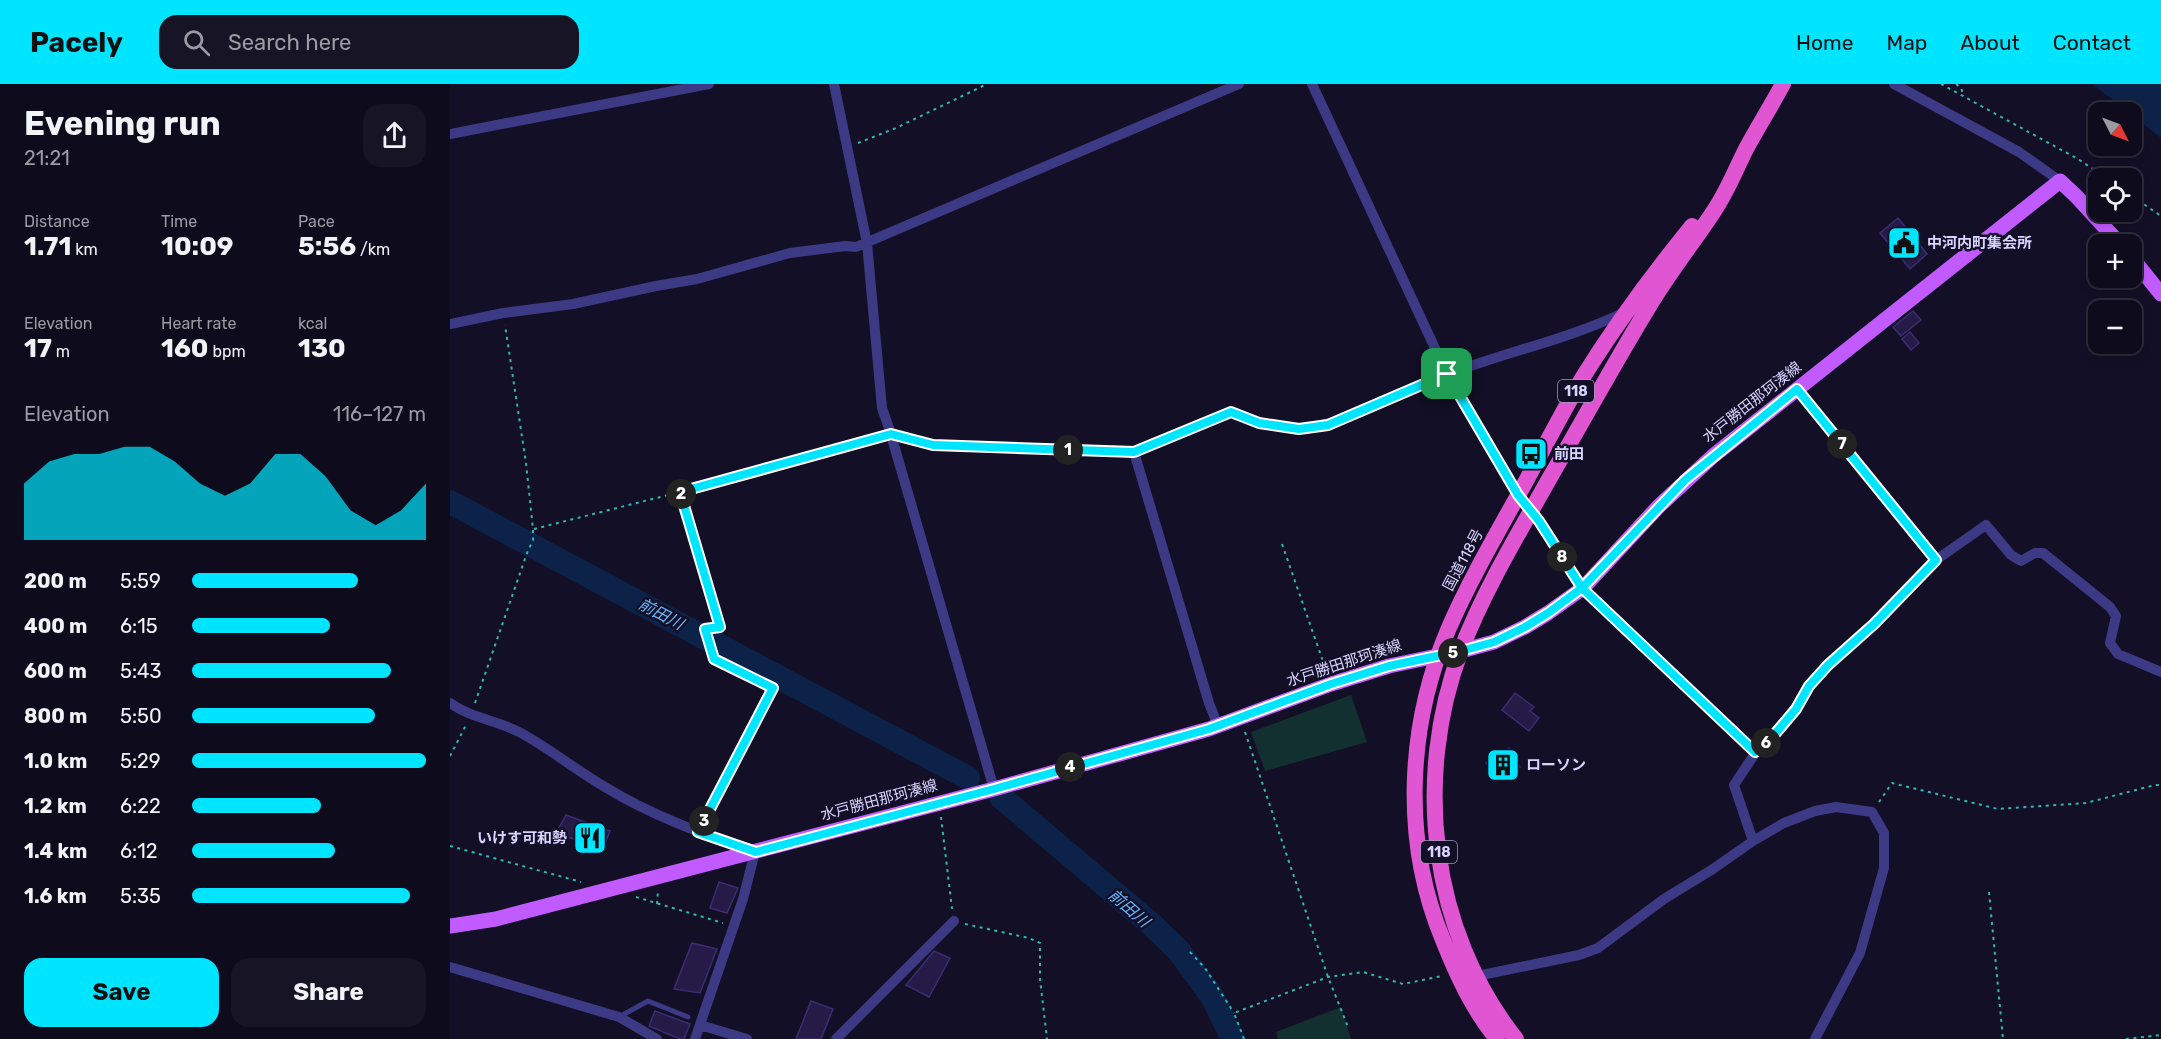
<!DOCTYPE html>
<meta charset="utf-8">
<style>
body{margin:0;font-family:Rubik,"Noto Sans JP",sans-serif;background:#171425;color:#f1f3f6;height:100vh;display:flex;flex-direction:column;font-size:22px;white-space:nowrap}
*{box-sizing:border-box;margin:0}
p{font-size:20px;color:#9b9ba3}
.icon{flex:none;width:33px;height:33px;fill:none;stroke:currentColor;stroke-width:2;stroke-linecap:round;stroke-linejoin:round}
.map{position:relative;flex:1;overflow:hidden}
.drawer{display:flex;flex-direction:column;background:#0e0b1c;width:450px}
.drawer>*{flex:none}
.needle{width:39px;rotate:132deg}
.buttons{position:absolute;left:1638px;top:18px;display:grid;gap:12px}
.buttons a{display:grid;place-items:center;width:54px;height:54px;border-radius:12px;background:#0e0b1c;box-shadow:0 3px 9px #0003,0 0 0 2px #2e2b3b;font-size:30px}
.pin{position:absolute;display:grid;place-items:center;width:51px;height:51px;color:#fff;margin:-26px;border-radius:12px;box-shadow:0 3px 9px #0006}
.km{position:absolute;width:30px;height:30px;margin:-15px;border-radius:50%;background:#222;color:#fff;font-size:16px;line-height:30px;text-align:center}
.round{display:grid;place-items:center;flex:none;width:63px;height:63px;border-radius:18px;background:#171425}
.headline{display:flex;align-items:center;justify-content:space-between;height:102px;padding:0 24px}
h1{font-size:33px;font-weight:700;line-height:45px}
.metrics{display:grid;grid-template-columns:repeat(3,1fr);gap:9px;height:102px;padding:6px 24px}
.metrics div{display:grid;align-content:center}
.metrics b{font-size:26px;font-weight:700}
.metrics small{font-size:16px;font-weight:400}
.metrics p{font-size:16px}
.chart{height:168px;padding:12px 24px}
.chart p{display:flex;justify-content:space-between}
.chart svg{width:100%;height:108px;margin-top:6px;fill:#00e5ff;opacity:.7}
.button{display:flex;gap:12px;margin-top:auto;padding:12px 24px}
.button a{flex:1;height:69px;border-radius:18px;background:#00e5ff;color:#111;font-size:24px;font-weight:700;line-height:69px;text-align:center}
.button a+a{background:#171425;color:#f1f3f6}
ul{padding:0 24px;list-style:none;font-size:20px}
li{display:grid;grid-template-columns:96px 72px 1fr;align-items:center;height:45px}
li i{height:15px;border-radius:8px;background:#00e5ff}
header{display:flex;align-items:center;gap:36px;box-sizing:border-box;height:84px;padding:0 30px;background:#00e5ff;color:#111}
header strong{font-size:28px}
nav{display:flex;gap:33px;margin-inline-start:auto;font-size:21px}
.search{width:420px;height:54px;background:#171425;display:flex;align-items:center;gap:15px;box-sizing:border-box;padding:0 21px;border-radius:18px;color:#9b9ba3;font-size:22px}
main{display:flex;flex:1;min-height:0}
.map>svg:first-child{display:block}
</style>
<header>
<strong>Pacely</strong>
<div class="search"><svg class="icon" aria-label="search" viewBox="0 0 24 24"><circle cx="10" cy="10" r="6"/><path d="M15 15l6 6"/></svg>Search here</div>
<nav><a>Home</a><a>Map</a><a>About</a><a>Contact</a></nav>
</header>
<main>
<section class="drawer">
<div class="headline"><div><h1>Evening run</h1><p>21:21</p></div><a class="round"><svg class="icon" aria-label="share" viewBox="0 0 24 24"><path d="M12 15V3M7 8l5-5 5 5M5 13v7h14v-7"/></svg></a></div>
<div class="metrics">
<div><p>Distance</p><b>1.71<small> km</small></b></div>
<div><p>Time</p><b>10:09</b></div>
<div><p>Pace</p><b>5:56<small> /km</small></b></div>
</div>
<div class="metrics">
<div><p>Elevation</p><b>17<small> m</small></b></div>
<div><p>Heart rate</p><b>160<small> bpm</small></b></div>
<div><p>kcal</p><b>130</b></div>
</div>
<div class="chart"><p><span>Elevation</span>116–127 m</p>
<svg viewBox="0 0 160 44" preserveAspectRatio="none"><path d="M0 44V21L10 12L20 9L30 9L40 6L50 6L60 12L70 21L80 26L90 21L100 9L110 9L120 18L130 32L140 38L150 32L160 21V44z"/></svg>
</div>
<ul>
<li><b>200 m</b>5:59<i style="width:71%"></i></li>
<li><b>400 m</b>6:15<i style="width:59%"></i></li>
<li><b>600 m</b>5:43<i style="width:85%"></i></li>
<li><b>800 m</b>5:50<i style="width:78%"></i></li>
<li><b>1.0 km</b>5:29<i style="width:100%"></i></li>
<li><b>1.2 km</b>6:22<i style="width:55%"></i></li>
<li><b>1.4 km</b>6:12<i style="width:61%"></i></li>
<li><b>1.6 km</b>5:35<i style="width:93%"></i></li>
</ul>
<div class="button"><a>Save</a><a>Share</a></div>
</section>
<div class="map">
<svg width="1711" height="955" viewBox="0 0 1711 955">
<rect width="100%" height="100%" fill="#130f26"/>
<path fill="#12302f" d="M901,611L917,658L815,687L801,648Z
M891,923L901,955H828L826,948Z"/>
<path fill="#0c2248" d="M1642,0H1711V54L1682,31V28H1679Z"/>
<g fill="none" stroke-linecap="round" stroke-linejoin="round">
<path stroke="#0c2248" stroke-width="24" d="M0,418L518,694
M551,713L701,840L729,867L763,914L783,955"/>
</g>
<path fill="#241b47" stroke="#3b2d73" stroke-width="1.5" d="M1448,134L1477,170L1460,185L1430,149Z
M1463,227L1471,236L1451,252L1443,243Z
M1460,248L1469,259L1461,266L1452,255Z
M1065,609L1084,623L1080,627L1089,634L1079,647L1052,626Z
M1059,664L1070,683L1047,697L1036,679Z
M116,731L160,747L153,765L106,749Z
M269,798L288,804L277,829L260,824Z
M242,859L267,865L250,909L224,905Z
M484,867L500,874L479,913L456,901Z
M361,917L383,925L371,955H346Z
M205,927L240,940L234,955H230L199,942Z"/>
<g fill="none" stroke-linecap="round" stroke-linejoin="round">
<path stroke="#2fb8b0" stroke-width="2" stroke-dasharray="3 4.5" stroke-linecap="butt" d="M1491,0L1628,75L1656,94
M1506,0L1511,4L1514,12
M408,59L446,44L537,0
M1682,112L1711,132
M230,408L270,543L255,545L264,575L323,604L253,738
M84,445L230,408L430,353
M832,460L876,586
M25,619L77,469L83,456V445L76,379L55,241
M795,648L878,893L898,943
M0,672L16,641
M1429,718L1442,699L1548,725L1636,719L1705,701H1711
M491,733L502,825
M0,762L131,798
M1539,808L1553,955
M186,813L273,839
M207,820L208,807
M515,840L579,854L590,859V895L597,955
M740,868L755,884L784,929
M794,955L784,929L878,893L913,888L953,900L992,892
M1676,955L1711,951"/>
<path stroke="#3d3a85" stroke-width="5" d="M169,933L198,917L238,933"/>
<path stroke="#3d3a85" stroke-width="10" d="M384,0L417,159L432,324L439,344L544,705
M862,0L997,290L1068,411L1088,437L1133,504L1306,668L1284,701L1303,757
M1444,0L1569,68L1610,97
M0,50L259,0
M0,240L53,229L123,220L206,202L247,195L340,169L395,162L406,163L789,0
M1347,305L1486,476L1536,441L1561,471L1571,477L1585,469H1593L1660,523L1666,532L1660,559L1668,570L1711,588
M441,350L483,361L684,368
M0,619C22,635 48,636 71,649C100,665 126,686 155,703C202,732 254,750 305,768L293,815L245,955
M768,642L759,619L684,368L781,328C803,336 828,346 852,344C897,341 953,307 996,291C1055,268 1116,256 1173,229
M1306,668L1324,651L1345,625L1359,602L1378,581L1424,540L1486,476
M0,883L169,933L207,955
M1022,893L1129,871L1148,864L1214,815L1263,785L1303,757L1334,739L1365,727L1386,723L1422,728L1434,749V784L1410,869L1365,955
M250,941L297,955
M386,955L504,837"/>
<path stroke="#c25bff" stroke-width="15" d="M1682,174L1711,210
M0,842L46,835L544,705L759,645L881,600L939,582L1011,567L1044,558L1075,543L1098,529L1133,504L1209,422L1263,372L1610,97L1626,112L1670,160"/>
<path stroke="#e055d1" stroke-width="16" d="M1047,955C1023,926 1007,891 993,856C952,758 957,643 998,546C1020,495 1049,446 1076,397C1095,362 1113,327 1133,293C1166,240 1203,190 1242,142
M1066,955C980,847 963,694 1011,566C1035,504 1070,447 1102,390C1134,335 1165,278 1198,224C1218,190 1243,159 1264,127C1277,108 1286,85 1296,65C1308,43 1321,22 1333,0"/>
</g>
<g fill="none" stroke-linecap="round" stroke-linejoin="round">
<defs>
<path id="route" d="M997,290L878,341L849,345L809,339L781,328L684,368L483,361L441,350L230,408L270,543L255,545L264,575L323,604L248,748L306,768L544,705L759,645L881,600L939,582L1011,567L1044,558L1075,543L1098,529L1132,504L1305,668L1324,651L1346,625L1359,602L1378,581L1424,540L1486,476L1347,305L1235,396L1132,504L1089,437L1068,411L997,290"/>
</defs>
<use href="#route" stroke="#fff" stroke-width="12"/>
<use href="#route" stroke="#00e5ff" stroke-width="8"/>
</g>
<defs>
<symbol id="civic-square" viewBox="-11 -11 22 22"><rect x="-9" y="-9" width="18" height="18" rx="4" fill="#00e5ff" stroke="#130f26"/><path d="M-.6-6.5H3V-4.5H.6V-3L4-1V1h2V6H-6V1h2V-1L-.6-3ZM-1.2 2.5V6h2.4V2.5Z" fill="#111"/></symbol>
<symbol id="bus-square" viewBox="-11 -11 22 22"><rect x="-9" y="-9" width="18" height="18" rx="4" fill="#00e5ff" stroke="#130f26"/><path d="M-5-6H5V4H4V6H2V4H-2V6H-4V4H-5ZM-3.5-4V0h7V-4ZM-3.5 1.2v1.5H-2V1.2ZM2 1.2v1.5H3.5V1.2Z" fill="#111"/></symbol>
<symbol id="building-square" viewBox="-11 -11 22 22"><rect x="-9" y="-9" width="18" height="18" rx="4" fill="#00e5ff" stroke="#130f26"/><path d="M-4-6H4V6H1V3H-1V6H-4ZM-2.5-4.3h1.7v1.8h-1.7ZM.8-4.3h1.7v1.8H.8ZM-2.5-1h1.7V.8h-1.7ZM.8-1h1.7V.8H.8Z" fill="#111"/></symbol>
<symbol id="restaurant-square" viewBox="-11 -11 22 22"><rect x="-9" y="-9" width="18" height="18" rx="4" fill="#00e5ff" stroke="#130f26"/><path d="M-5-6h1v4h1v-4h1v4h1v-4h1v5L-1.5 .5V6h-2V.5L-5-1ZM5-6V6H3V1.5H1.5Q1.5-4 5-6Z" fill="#111"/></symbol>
</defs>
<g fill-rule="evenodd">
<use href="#civic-square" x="1435" y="140" width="38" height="38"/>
<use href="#bus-square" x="1062" y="351" width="38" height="38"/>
<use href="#building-square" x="1034" y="662" width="38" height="38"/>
<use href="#restaurant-square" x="121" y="735" width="38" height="38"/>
</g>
<g text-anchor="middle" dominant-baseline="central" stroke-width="5" stroke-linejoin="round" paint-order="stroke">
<g fill="#130f26" stroke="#9e99be" stroke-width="1.5">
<rect x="1108" y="296" width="36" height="22" rx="4.5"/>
<rect x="971" y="757" width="36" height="22" rx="4.5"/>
</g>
<g font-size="14" font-weight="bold" fill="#d9d4ff">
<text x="1126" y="307">118</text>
<text x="989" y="768">118</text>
</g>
<g font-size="15" font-weight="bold" fill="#d9d4ff" stroke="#130f26" text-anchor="start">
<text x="1477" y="159">中河内町集会所</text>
<text x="1104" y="370">前田</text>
<text x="1076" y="681">ローソン</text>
<text x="117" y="754" text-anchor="end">いけす可和勢</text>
</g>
<g font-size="15" fill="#d9d4ff" stroke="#130f26">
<text transform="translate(1302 318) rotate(-38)">水戸勝田那珂湊線</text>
<text transform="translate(1013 476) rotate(-62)">国道118号</text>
<text transform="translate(894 579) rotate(-18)">水戸勝田那珂湊線</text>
<text transform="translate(429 716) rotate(-15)">水戸勝田那珂湊線</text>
</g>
<g font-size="16" font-style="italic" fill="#62b6ff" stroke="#130f26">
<text transform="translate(211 530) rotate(28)">前田川</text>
<text transform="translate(679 824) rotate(41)">前田川</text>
</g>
</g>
</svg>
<div class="buttons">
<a><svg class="needle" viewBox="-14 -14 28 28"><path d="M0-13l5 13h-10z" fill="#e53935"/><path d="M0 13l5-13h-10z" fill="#9b9ba3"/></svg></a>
<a><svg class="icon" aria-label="locate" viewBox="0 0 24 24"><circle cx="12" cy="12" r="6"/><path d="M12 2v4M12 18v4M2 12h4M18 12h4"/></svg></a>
<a>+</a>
<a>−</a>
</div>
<div class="pin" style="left:997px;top:290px;background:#1e9e55"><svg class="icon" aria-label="arrive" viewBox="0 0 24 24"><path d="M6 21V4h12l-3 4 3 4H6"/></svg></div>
<b class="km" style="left:618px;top:366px">1</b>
<b class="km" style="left:231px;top:410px">2</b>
<b class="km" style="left:254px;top:737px">3</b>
<b class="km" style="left:620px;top:683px">4</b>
<b class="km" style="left:1003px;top:569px">5</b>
<b class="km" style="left:1316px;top:659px">6</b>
<b class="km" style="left:1392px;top:360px">7</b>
<b class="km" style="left:1112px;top:473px">8</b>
</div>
</main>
